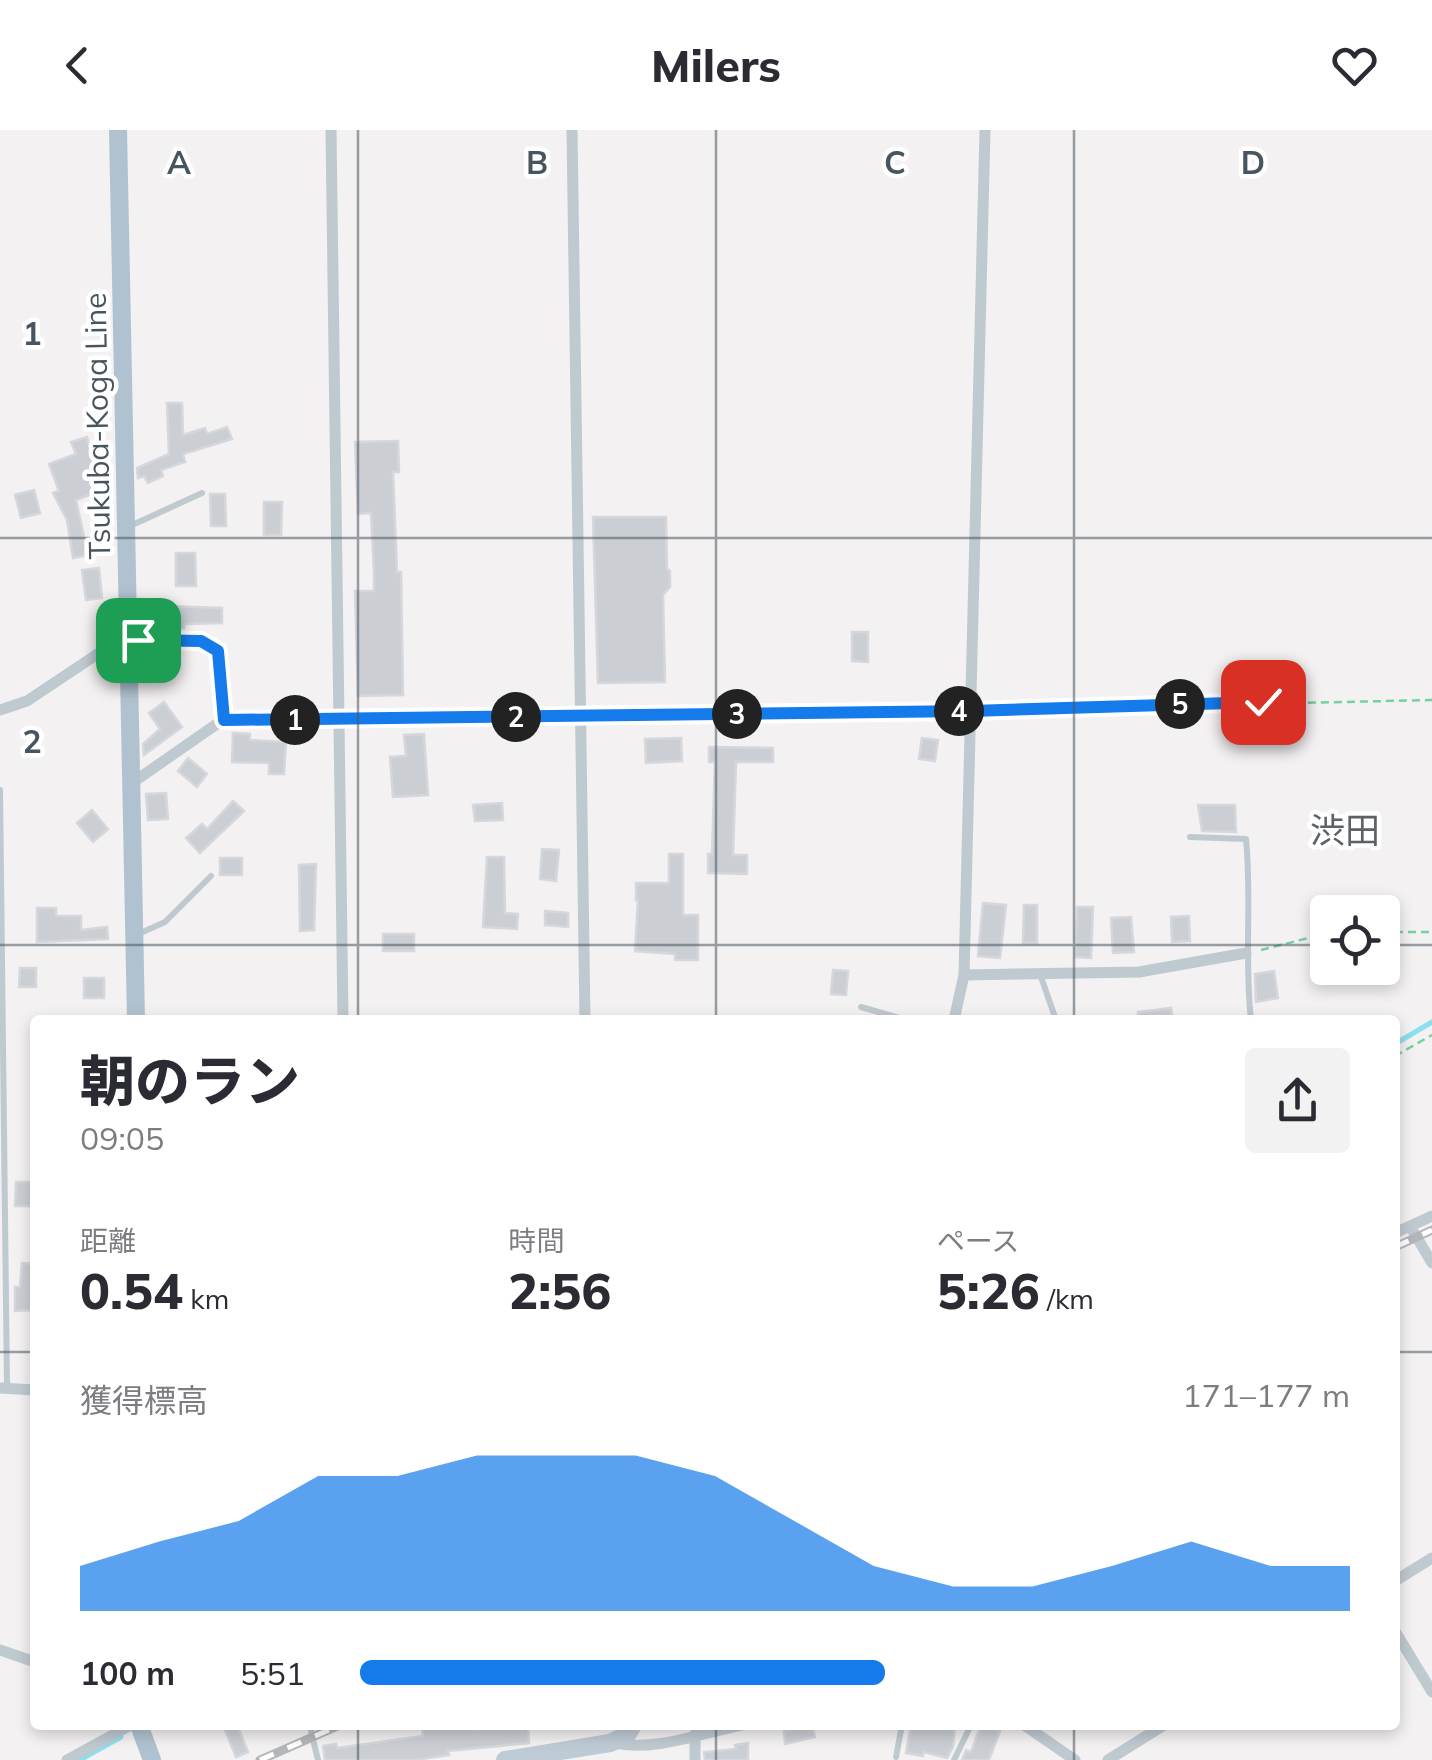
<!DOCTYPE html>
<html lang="ja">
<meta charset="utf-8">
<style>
body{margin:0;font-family:Mulish,"Noto Sans JP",sans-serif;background:#f2f2f3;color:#2b2b33;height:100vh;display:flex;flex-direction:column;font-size:38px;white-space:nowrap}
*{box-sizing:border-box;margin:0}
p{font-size:32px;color:#7c7c81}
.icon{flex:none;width:55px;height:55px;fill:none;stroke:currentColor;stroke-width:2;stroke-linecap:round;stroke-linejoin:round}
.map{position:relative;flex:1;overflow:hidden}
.side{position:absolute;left:30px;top:885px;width:1370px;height:715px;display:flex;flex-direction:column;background:#fff;border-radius:10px;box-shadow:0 5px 15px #0003}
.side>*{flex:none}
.controls{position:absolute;left:1310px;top:765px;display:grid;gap:20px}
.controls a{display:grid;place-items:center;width:90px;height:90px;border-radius:10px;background:#fff;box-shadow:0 5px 15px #0003;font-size:50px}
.pin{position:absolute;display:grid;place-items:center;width:85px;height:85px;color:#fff;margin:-42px;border-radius:20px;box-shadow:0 5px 15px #0006}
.km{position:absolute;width:50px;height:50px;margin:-25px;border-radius:50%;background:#222;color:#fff;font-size:28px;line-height:50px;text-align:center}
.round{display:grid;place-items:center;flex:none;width:105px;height:105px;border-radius:10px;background:#f2f2f3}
.headline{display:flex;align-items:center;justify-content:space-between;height:170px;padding:0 50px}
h1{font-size:55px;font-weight:800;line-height:75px}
.figures{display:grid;grid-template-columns:repeat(3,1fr);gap:15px;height:170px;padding:10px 50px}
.figures div{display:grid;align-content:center}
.figures b{font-size:50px;font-weight:800}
.figures small{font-size:28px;font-weight:400}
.figures p{font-size:28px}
.chart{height:280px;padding:20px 50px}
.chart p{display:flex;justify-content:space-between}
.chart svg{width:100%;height:180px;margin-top:10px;fill:#157bea;opacity:.7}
ul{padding:0 50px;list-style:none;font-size:32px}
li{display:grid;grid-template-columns:160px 120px 1fr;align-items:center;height:75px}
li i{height:25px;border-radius:12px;background:#157bea}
header{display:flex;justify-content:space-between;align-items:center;height:130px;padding:0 50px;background:#fff;font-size:45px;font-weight:800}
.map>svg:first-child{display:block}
</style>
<header><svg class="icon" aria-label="back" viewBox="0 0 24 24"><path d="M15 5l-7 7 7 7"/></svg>Milers<svg class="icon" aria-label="heart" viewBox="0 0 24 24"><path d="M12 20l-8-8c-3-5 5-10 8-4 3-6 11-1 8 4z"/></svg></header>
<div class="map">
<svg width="1432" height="1630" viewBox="0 0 1432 1630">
<rect width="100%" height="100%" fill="#f3f1f1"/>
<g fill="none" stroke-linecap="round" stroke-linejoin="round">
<path stroke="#8cdfef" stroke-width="5" d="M1395,914L1432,892
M80,1630L121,1607"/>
</g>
<path fill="#cbced3" stroke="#d5d7dc" stroke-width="2.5" d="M167,273H182L183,305L205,298L207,304L227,297L232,309L183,324L185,332L161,340L163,346L148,353L144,346L138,348L137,338L169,324Z
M87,307L103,360L76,370L88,425L73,428L67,390L53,363L59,361L49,334L76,324L71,312Z
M398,311L399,342H393L397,442H401L403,565L358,566L355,461H374V443L371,383L358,384L355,312Z
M34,360L40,383L21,388L15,365Z
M210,364H225L226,396H211Z
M264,372H282L281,405H264Z
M593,387H666L667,439L670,441V457L663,465L665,552L598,553Z
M176,423H195L196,456H176Z
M99,438L102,468L86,470L82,440Z
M169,476L222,478V493L184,494V498H170Z
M852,502H868V532L852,531Z
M161,525L168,542L152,549L145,531Z
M164,572L182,597L144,625L143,614L160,599L149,583Z
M233,603L250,604V610L286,612L284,644H269V633L232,632Z
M424,604L428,665L393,667L390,627L406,626L404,605Z
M681,608L682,631L646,633L645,609Z
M922,608L938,610L935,631L919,629Z
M709,617L773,618V632H736L733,725H747V744L708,743V724H712L715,632H709Z
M188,628L207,644L197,657L178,641Z
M166,663L168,689L148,690L146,664Z
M233,671L244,681L200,723L186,708L202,694L207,699Z
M502,673L503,690L475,691L473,675Z
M1198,675H1235L1236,702L1202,701Z
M92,680L108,699L93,712L77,693Z
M542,719L559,720L556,751L540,749Z
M669,724H683V785H698V830H675V824L635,821L638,770H636V753H669Z
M487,727H504L505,783L518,784L517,799L483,797Z
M220,728H242V745H220Z
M316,734L314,800L300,801L299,735Z
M983,773L1006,775L1000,828L978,826Z
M1024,775H1037V813H1023Z
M1077,777H1093L1091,828L1075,827Z
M37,778H56V786H81V800L107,797L108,809L37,812Z
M545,781L568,783V797L545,795Z
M1189,786L1190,811L1172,812L1171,787Z
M1131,787L1134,822L1113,823L1111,788Z
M383,804H414V821H383Z
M20,838H36V857H19Z
M833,840L848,841L846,865L831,864Z
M1274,841L1278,868L1256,872L1255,844Z
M84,848H104V868H84Z
M1171,878L1173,890H1138V882Z
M16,1052H35V1076H15Z
M22,1133L35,1134L32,1180L15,1181V1157H20Z
M223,1595H237L248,1622L236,1627Z
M422,1595H473V1600L528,1595L529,1613L448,1621L449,1625L414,1630H325L323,1616L336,1614L337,1618L423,1606Z
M812,1595L815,1607L785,1614L784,1601Z
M911,1595H955L953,1617L947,1628L924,1622L923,1626L906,1623Z
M981,1595L1000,1601L989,1630H962L966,1620L971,1622Z
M748,1613V1630H705L704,1622L736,1619L735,1615Z"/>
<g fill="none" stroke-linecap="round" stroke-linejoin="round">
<path stroke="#76d0a0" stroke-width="2.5" stroke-dasharray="8 5" stroke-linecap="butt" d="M983,580L1432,570
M1382,802H1432
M1261,820L1328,803
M1395,926L1432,905"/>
<path stroke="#bfc9d0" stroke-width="6" d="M128,397L202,363
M0,660L7,1257
M1190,707L1246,709C1252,769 1244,829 1251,890
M136,805L165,792L211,746
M1040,844L1056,890
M861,877L906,890
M310,1597L318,1630
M896,1627L902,1595
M954,1630L971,1595"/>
<path stroke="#bfc9d0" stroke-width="11" d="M331,0L343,890
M572,0L585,890
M0,580L27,571L114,513L201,511L218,521L224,589
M132,653L224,589L971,581
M964,845L1139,842L1246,823
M954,890L964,845L985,0
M1410,1096L1432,1133
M1395,1103L1432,1086
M0,1258L35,1260
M1395,1451L1432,1428
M1395,1501L1432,1562
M0,1520L35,1532
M1024,1595L1075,1630
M695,1604V1630
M614,1613C654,1622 701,1603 742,1595
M67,1630L131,1595
M1108,1630L1164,1595"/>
<path stroke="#becad5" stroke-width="18" d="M505,1630L610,1613L627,1605L633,1595"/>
<path stroke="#b0c2d0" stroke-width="18" d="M118,0L136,890
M139,1595L152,1630"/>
<defs>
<path id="rail" d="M1395,1117L1432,1100
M260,1630L340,1595"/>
</defs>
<use href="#rail" stroke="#b3b7bb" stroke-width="9"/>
<use href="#rail" stroke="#fff" stroke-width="5" stroke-dasharray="15" stroke-linecap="butt"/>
</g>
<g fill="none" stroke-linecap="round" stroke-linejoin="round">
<defs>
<path id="route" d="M138,510L201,511L218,521L224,590L971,581L1263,572"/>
</defs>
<use href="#route" stroke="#fff" stroke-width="20"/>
<use href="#route" stroke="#157bea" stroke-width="12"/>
</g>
<path fill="none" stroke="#48555f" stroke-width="2.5" stroke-opacity="0.55" d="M358,0V890M716,0V890M1074,0V890M0,408H1432M0,815H1328M1382,815H1432M0,1222H35M1395,1222H1432M358,1595V1630M716,1595V1630M1074,1595V1630"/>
<g text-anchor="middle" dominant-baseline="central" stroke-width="9" stroke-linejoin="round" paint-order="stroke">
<g font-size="30" fill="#48555f" stroke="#fff">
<text transform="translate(97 296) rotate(-91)">Tsukuba-Koga Line</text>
</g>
<g font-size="35" fill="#5d6266" stroke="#fff">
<text x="1345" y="700">渋田</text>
</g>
</g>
<g font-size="32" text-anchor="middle" font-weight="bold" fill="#48555f" stroke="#fff" stroke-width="9" stroke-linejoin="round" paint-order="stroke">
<text x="179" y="44">A</text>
<text x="537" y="44">B</text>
<text x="895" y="44">C</text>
<text x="1253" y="44">D</text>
<text x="32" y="215">1</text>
<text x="32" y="623">2</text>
</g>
</svg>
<div class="controls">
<a><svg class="icon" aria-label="locate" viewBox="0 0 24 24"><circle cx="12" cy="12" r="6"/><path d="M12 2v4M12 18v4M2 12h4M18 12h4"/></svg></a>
</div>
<div class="pin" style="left:138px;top:510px;background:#1e9e55"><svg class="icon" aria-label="arrive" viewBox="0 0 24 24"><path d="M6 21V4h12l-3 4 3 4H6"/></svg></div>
<div class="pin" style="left:1263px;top:572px;background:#d93025"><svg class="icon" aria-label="check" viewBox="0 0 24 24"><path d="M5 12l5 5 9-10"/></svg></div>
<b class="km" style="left:295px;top:590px">1</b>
<b class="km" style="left:516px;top:587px">2</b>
<b class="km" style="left:737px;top:584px">3</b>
<b class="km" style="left:959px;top:581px">4</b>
<b class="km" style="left:1180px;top:574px">5</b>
<section class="side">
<div class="headline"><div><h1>朝のラン</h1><p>09:05</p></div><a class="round"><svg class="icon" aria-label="share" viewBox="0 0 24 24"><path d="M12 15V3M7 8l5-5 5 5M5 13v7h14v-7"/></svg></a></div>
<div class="figures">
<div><p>距離</p><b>0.54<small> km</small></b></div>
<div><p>時間</p><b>2:56</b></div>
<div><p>ペース</p><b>5:26<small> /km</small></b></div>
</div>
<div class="chart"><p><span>獲得標高</span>171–177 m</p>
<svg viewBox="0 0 160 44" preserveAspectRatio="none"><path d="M0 44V33L10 27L20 22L30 11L40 11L50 6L60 6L70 6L80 11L90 22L100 33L110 38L120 38L130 33L140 27L150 33L160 33V44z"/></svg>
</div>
<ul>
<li><b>100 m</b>5:51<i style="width:53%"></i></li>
</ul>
</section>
</div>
